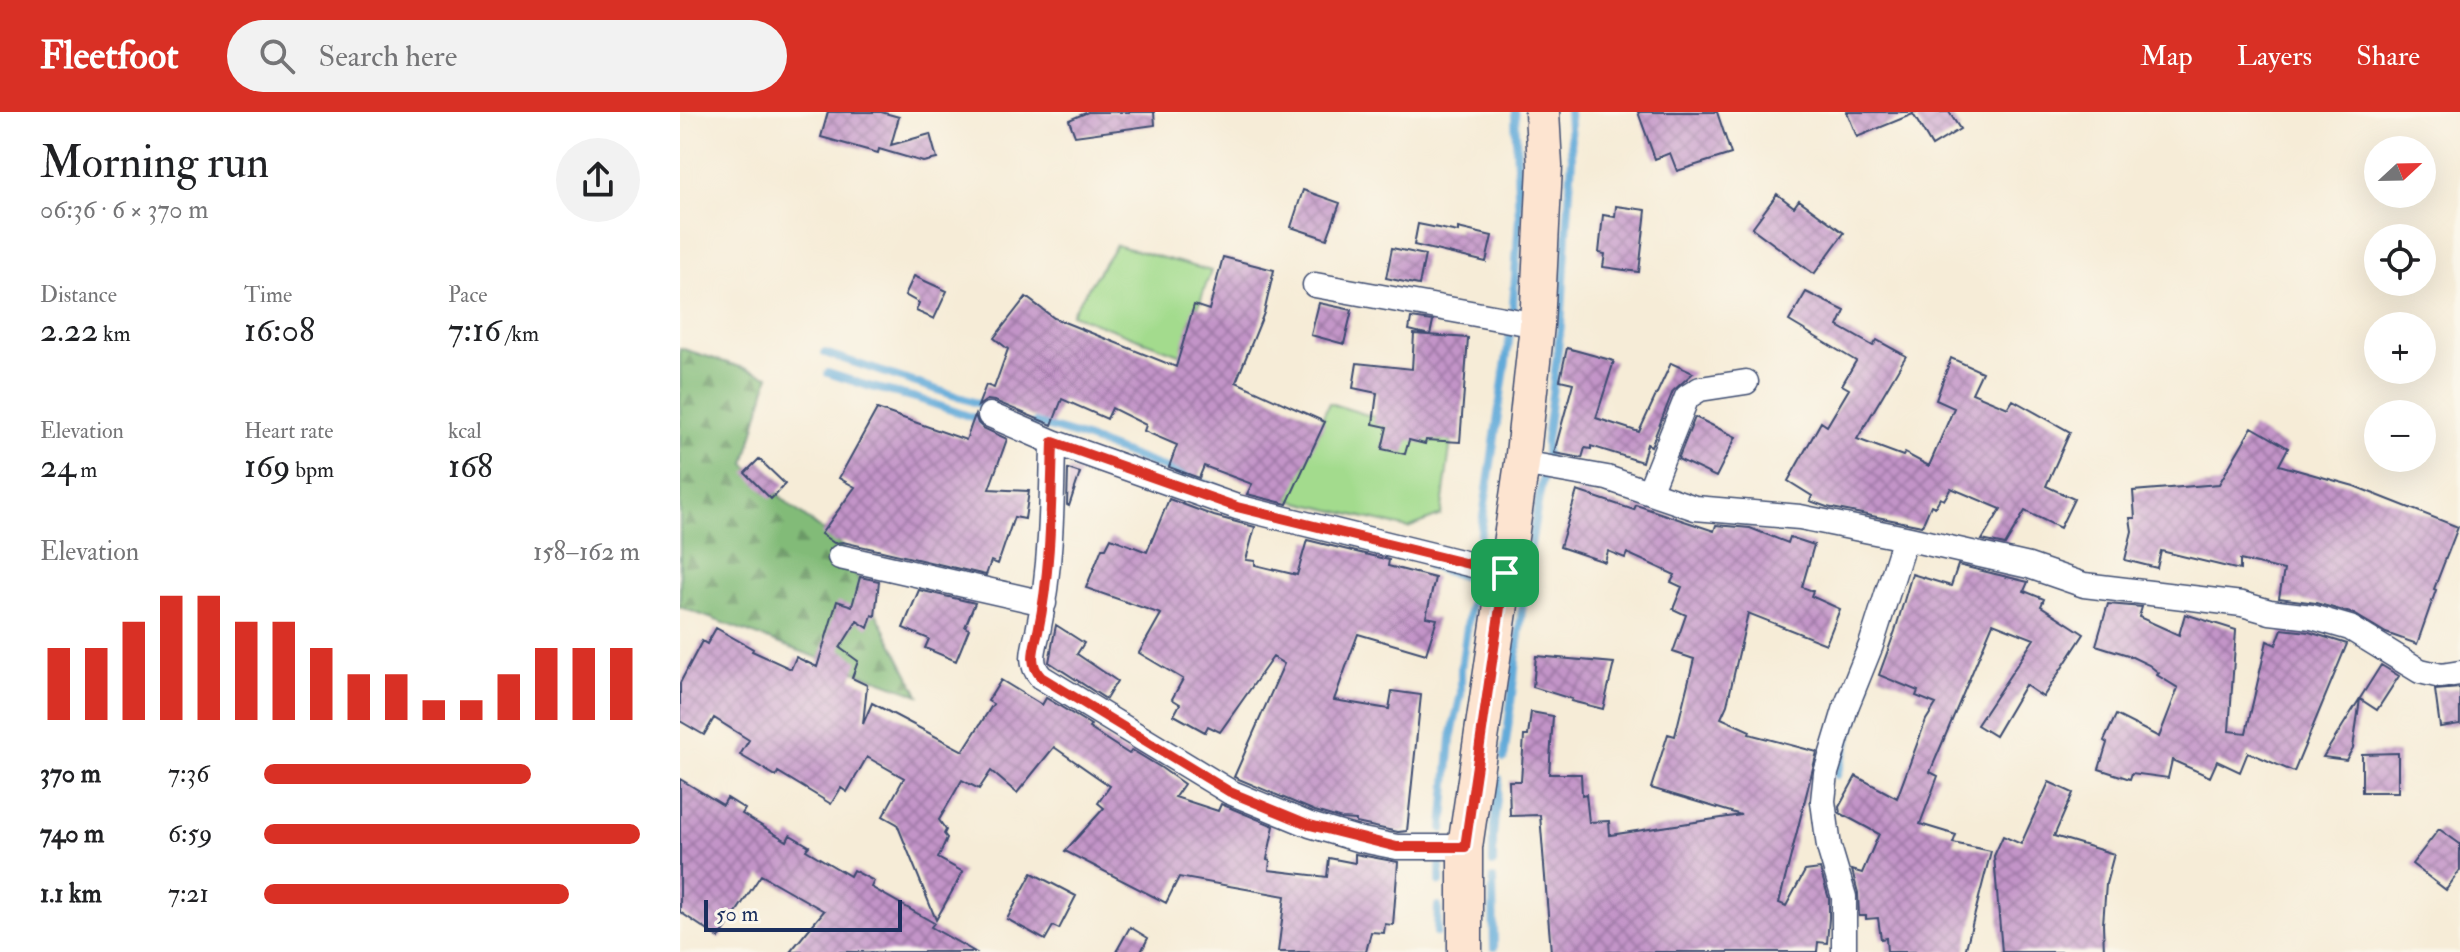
<!DOCTYPE html>
<meta charset="utf-8">
<style>
body{margin:0;font-family:"IM FELL Double Pica",serif;background:#f2f2f2;color:#202124;height:100vh;display:flex;flex-direction:column;font-size:30px;white-space:nowrap}
*{box-sizing:border-box;margin:0}
p{font-size:26px;color:#757577}
.icon{flex:none;width:44px;height:44px;fill:none;stroke:currentColor;stroke-width:2;stroke-linecap:round;stroke-linejoin:round}
.map{position:relative;flex:1;overflow:hidden}
.panel{display:flex;flex-direction:column;background:#fff;width:680px}
.panel>*{flex:none}
.needle{width:52px;rotate:68deg}
.tools{position:absolute;left:1684px;top:24px;display:grid;gap:16px}
.tools a{display:grid;place-items:center;width:72px;height:72px;border-radius:50%;background:#fff;box-shadow:0 8px 32px #0002;font-size:40px}
.scale{position:absolute;left:24px;bottom:20px;width:198px;box-sizing:border-box;padding-left:8px;border:4px solid #1b2f5e;border-top:0;font-size:22px;line-height:28px;white-space:nowrap;color:#1b2f5e;-webkit-text-stroke:6px #fbf7ec;paint-order:stroke}
.pin{position:absolute;display:grid;place-items:center;width:68px;height:68px;color:#fff;margin:-34px;border-radius:16px;box-shadow:0 4px 12px #0006}
.round{display:grid;place-items:center;flex:none;width:84px;height:84px;border-radius:42px;background:#f2f2f2}
.headline{display:flex;align-items:center;justify-content:space-between;height:136px;padding:0 40px}
h1{font-size:44px;font-weight:600;line-height:60px}
.metrics{display:grid;grid-template-columns:repeat(3,1fr);gap:12px;height:136px;padding:8px 40px}
.metrics div{display:grid;align-content:center}
.metrics b{font-size:34px;font-weight:600}
.metrics small{font-size:22px;font-weight:400}
.metrics p{font-size:22px}
.chart{height:224px;padding:16px 40px}
.chart p{display:flex;justify-content:space-between}
.chart svg{width:100%;height:144px;margin-top:8px;stroke:#d93025;stroke-width:6}
ul{padding:0 40px;list-style:none;font-size:26px}
li{display:grid;grid-template-columns:128px 96px 1fr;align-items:center;height:60px}
li i{height:20px;border-radius:10px;background:#d93025}
header{display:flex;align-items:center;gap:48px;box-sizing:border-box;height:112px;padding:0 40px;background:#d93025;color:#fff}
header strong{font-size:38px}
nav{display:flex;gap:44px;margin-inline-start:auto;font-size:28px}
.search{width:560px;height:72px;background:#f2f2f2;display:flex;align-items:center;gap:20px;box-sizing:border-box;padding:0 28px;border-radius:44px;color:#757577;font-size:30px}
main{display:flex;flex:1;min-height:0}
.map>svg:first-child{display:block}
</style>
<header>
<strong>Fleetfoot</strong>
<div class="search"><svg class="icon" aria-label="search" viewBox="0 0 24 24"><circle cx="10" cy="10" r="6"/><path d="M15 15l6 6"/></svg>Search here</div>
<nav><a>Map</a><a>Layers</a><a>Share</a></nav>
</header>
<main>
<section class="panel">
<div class="headline"><div><h1>Morning run</h1><p>06:36 · 6 × 370 m</p></div><a class="round"><svg class="icon" aria-label="share" viewBox="0 0 24 24"><path d="M12 15V3M7 8l5-5 5 5M5 13v7h14v-7"/></svg></a></div>
<div class="metrics">
<div><p>Distance</p><b>2.22<small> km</small></b></div>
<div><p>Time</p><b>16:08</b></div>
<div><p>Pace</p><b>7:16<small> /km</small></b></div>
</div>
<div class="metrics">
<div><p>Elevation</p><b>24<small> m</small></b></div>
<div><p>Heart rate</p><b>169<small> bpm</small></b></div>
<div><p>kcal</p><b>168</b></div>
</div>
<div class="chart"><p><span>Elevation</span>158–162 m</p>
<svg viewBox="0 0 160 44" preserveAspectRatio="none"><path d="M5 44V22M15 44V22M25 44V14M35 44V6M45 44V6M55 44V14M65 44V14M75 44V22M85 44V30M95 44V30M105 44V38M115 44V38M125 44V30M135 44V22M145 44V22M155 44V22"/></svg>
</div>
<ul>
<li><b>370 m</b>7:36<i style="width:71%"></i></li>
<li><b>740 m</b>6:59<i style="width:100%"></i></li>
<li><b>1.1 km</b>7:21<i style="width:81%"></i></li>
</ul>
</section>
<div class="map">
<svg width="1780" height="840" viewBox="0 0 1780 840">
<defs>
<pattern id="forest-firs" width="22" height="20" patternUnits="userSpaceOnUse" patternTransform="scale(2)"><rect width="22" height="20" fill="#82bb78"/><path d="M5 1l3.5 6h-7zM16 11l3.5 6h-7z" fill="#6a9866"/></pattern>
<pattern id="building-cross-hatch" width="8" height="8" patternUnits="userSpaceOnUse" patternTransform="scale(2)"><rect width="8" height="8" fill="#c394c8"/><path d="M0 0l8 8M0 8l8-8" fill="none" stroke="#9e79a6"/></pattern>
</defs>
<rect width="100%" height="100%" fill="#fbf7ec"/>
<filter id="ink" filterUnits="userSpaceOnUse"><feTurbulence type="fractalNoise" baseFrequency=".0125" numOctaves="2"/><feDisplacementMap in="SourceGraphic" scale="16" xChannelSelector="R" yChannelSelector="G"/><feConvolveMatrix kernelMatrix="1 2 1 2 8 2 1 2 1" color-interpolation-filters="sRGB"/></filter>
<filter id="wash" filterUnits="userSpaceOnUse"><feTurbulence type="fractalNoise" baseFrequency=".006" numOctaves="4" result="noise"/><feDisplacementMap in="SourceGraphic" scale="32" xChannelSelector="R" yChannelSelector="G"/><feGaussianBlur stdDeviation="1.8" result="paint"/><feColorMatrix in="noise" values="0 0 0 0 0 0 0 0 0 0 0 0 0 0 0 0 0 1.4 0 .05"/><feComposite in="paint" operator="in"/></filter>
<g filter="url(#wash)">
<rect width="100%" height="100%" fill="#f6ecd7"/>
<path fill="#a3db8d" stroke="#5f8576" stroke-width="2" d="M436,133L531,159L501,243L391,202Z
M649,291L771,329L761,403L728,416L605,387Z"/>
<path fill="url(#forest-firs)" stroke="#4e756b" stroke-width="2" d="M0,236L89,264L65,352L111,394L160,432L239,583L0,495Z"/>
<g fill="none" stroke-linecap="round" stroke-linejoin="round">
<path stroke="#62aad9" stroke-width="8" d="M145,241L312,296
M148,261L188,274L236,286L303,309
M355,311L402,325L546,379
M870,348L866,347V329L881,213L892,46L889,0
M1089,413L1106,417L1123,416
M749,454L794,468
M824,646C837,551 844,455 864,361H866
M1157,663L1187,573
M763,717L771,626L781,582V556L832,208L839,107L835,0
M813,751V723L819,667
M813,767L814,835
M760,770V745
M757,821L758,794"/>
</g>
<g id="blocks">
<path fill="url(#building-cross-hatch)" d="M148,0H201L219,5L211,33L250,22L257,47L243,50L199,37L198,41L141,25Z
M408,0H474L475,13L395,24L389,8Z
M958,0H1037L1051,42L997,59L990,41L975,47Z
M1167,0H1269L1280,17L1252,34L1233,2L1177,25Z
M623,78L660,91L647,127L611,115Z
M1097,82L1114,95L1119,88L1164,121L1134,162L1072,116Z
M936,94L966,98L959,160L923,155L925,142L919,141L923,103L935,105Z
M738,112L778,120V116L812,124L806,150L734,133Z
M712,136L745,143L739,173L706,166Z
M543,145L594,158L584,201L556,270L645,310L607,392L567,382L572,372L524,354L519,366L489,355L497,333L464,319L466,313L432,296L427,307L382,287L372,313L315,289L307,288L298,294L306,273L314,276L328,237L314,226L346,185L374,206L496,255L514,193L529,198Z
M234,164L267,179L254,207L236,199L239,191L225,183Z
M1126,180L1165,199L1158,214L1193,234L1197,228L1226,244L1177,327L1223,344L1225,341L1249,354L1274,296L1256,288L1271,246L1302,260L1292,281L1328,296L1333,288L1390,320L1366,374L1394,387L1380,416L1345,399L1325,433L1302,428L1321,397L1271,376L1264,388L1260,386L1255,395L1251,393L1242,414L1147,395L1130,389L1132,384L1108,369L1141,310L1147,314L1169,277L1162,273L1176,249L1109,209Z
M639,191L672,198L664,232L631,223Z
M731,206L753,209L750,223L729,218Z
M734,222L788,226L780,330L746,328L745,332L729,328L725,342L702,337L707,315L693,312L697,281L673,276L677,251L732,257Z
M887,236L934,249L916,306L959,320L991,251L1013,261L993,279L971,334L967,332L962,350L911,334V337L905,336L902,346L874,341L893,271L880,268Z
M197,297L286,328L295,303L298,311L303,316L327,327L309,377L349,379L345,407L334,405L318,452L311,449L306,463L163,430L154,431L141,422L175,375L159,366Z
M1015,305L1056,325L1036,365L998,347Z
M1572,315L1608,336L1599,353L1674,374L1778,415L1754,477L1756,478L1737,532L1706,521L1674,502L1636,491L1599,486L1604,458L1560,448V458L1481,439L1477,456L1445,448L1452,419L1450,406H1455L1453,379L1539,372Z
M79,347L105,372L91,387L65,361Z
M388,357L400,361L389,394L387,393Z
M897,379L954,398L956,393L1034,419L1036,413L1070,416L1108,431L1110,425L1134,433L1122,475L1133,479L1131,484L1160,497L1146,532L1068,501L1047,593L1041,606L1070,619L1069,622L1137,640L1099,791L1106,794L1125,759L1140,757L1149,787V806L1147,831L1138,830L1137,840H871L860,703L830,704L829,669H841L844,624H848L851,600L873,604L869,662H901L902,683L906,682L909,710L929,709L930,723L1061,703L971,676L988,622L995,624L1014,547L993,540L1006,503L993,497L1002,475L991,470L995,463L947,441L945,446L928,439L925,450L880,435Z
M489,387L534,404L575,415L566,448L575,449V453L617,463L627,428L709,448L708,454L755,466L746,505L757,507L746,542L678,522L654,588L709,597L712,579L741,583L727,719L718,720L681,712L676,711V708L662,707L635,699L554,665L604,552L593,545L540,620L528,614L525,620L494,603L500,592L492,587L503,567L459,541L481,502L406,476L422,436H426L431,426L467,440Z
M1278,453L1348,470L1344,479L1364,487L1361,494L1404,522L1363,585L1345,573L1315,624L1297,613L1354,527L1313,511L1250,660L1258,664L1240,712L1276,723L1273,731L1311,739L1285,840H1207L1206,826L1201,827L1198,806L1186,807V804H1179L1178,781L1172,758L1182,761L1199,722L1160,701L1159,695L1176,664L1217,686L1246,608L1256,592L1236,584L1238,579L1199,563L1215,519L1232,462L1271,474Z
M180,465L199,469L195,504L192,503L188,516L177,509L160,536L178,549L172,566L187,573L183,612L192,591L283,639L313,592L308,589L321,568L362,593L366,586L411,613L409,616L449,642L452,638L480,655L504,672L495,685L538,699L541,692L594,714L587,747L590,748L589,758L647,765L649,746L675,751V742L718,750L713,813L705,812L704,821L691,820L686,840H598L605,784L499,765L486,791L385,739L424,696L418,691L430,674L374,635L337,681L311,659L299,677L282,668L259,708L266,718L264,722L267,726L258,746L283,760L256,808L217,712L203,704L224,666L187,645L167,680L161,676L151,692L98,660L96,664L60,643L69,628L34,606L24,623L0,609V571L22,529L27,532L36,516L73,537L72,539L111,557L116,545L137,555L157,489L172,494Z
M239,478L295,491L285,515L289,517L276,549L245,536L249,527L223,516Z
M1428,492L1462,495L1459,505L1499,523L1505,502L1556,518L1549,619L1566,621L1587,529L1596,533L1602,517L1629,520L1667,532L1614,660L1568,640L1560,660L1537,649L1530,665L1492,648L1488,666L1452,661L1450,667L1419,657L1427,631L1424,629L1436,603L1479,625L1498,576L1477,563L1479,561L1469,553L1448,543L1416,533Z
M376,513L404,531L397,542L437,569L426,587L369,550Z
M856,544L934,551L923,597L891,589L892,587L853,575Z
M1701,553L1719,564L1697,598L1680,587L1673,636L1666,648L1643,645Z
M1780,576V612L1760,615L1755,578Z
M1718,641V680H1682V642Z
M0,667L43,693L47,686L65,697L62,702L107,729L110,723L129,734L126,738L170,764L173,758L194,769L191,775L254,811L251,815L295,840H110L144,799L81,763L39,826L0,800Z
M1369,670L1393,681L1374,724L1434,742L1426,772L1423,812L1424,840H1322L1314,744L1323,724L1341,732Z
M1759,717L1780,732V758L1766,778L1732,752Z
M352,761L396,784L379,817L373,814L365,828L327,807Z
M450,815L468,826L461,840H436Z"/>
</g>
</g>
<g filter="url(#ink)">
<use href="#blocks" fill-opacity="0" stroke="#3c4b70" stroke-width="2"/>
<g fill="none" stroke-linecap="round" stroke-linejoin="round">
<defs>
<path id="street" d="M635,173L857,213
M310,303L373,330L557,395L825,461
M373,330C372,394 371,457 358,520C354,537 348,551 361,565L550,680L630,713L677,727L717,735H785
M842,351L927,366L1015,396L1120,405L1225,426L1349,454L1404,473L1562,492L1590,500L1632,505L1670,516L1740,559L1761,564L1780,561
M969,380L1007,285L1020,277L1066,270
M160,445L364,491
M1164,840V785L1149,735L1143,689L1146,661L1166,595L1191,533L1225,426"/>
<path id="secondary" d="M785,840V735L842,351L857,213L865,54L862,0"/>
</defs>
<use href="#street" stroke="#3c4b70" stroke-width="27"/>
<use href="#secondary" stroke="#3c4b70" stroke-width="37"/>
<use href="#street" stroke="#fff" stroke-width="24"/>
<use href="#secondary" stroke="#fde4d0" stroke-width="34"/>
</g>
</g>
<g fill="none" stroke-linecap="round" stroke-linejoin="round" filter="url(#ink)">
<defs>
<path id="route" d="M373,330L557,395L825,461L785,735H717L630,713L550,680L361,565C348,551 354,537 358,520C371,457 371,394 373,330Z"/>
</defs>
<use href="#route" stroke="#fff" stroke-width="16"/>
<use href="#route" stroke="#d93025" stroke-width="10"/>
</g>
</svg>
<div class="tools">
<a><svg class="needle" viewBox="-14 -14 28 28"><path d="M0-13l5 13h-10z" fill="#e53935"/><path d="M0 13l5-13h-10z" fill="#757577"/></svg></a>
<a><svg class="icon" aria-label="locate" viewBox="0 0 24 24"><circle cx="12" cy="12" r="6"/><path d="M12 2v4M12 18v4M2 12h4M18 12h4"/></svg></a>
<a>+</a>
<a>−</a>
</div>
<div class="scale">50 m</div>
<div class="pin" style="left:825px;top:461px;background:#1e9e55"><svg class="icon" aria-label="arrive" viewBox="0 0 24 24"><path d="M6 21V4h12l-3 4 3 4H6"/></svg></div>
</div>
</main>
